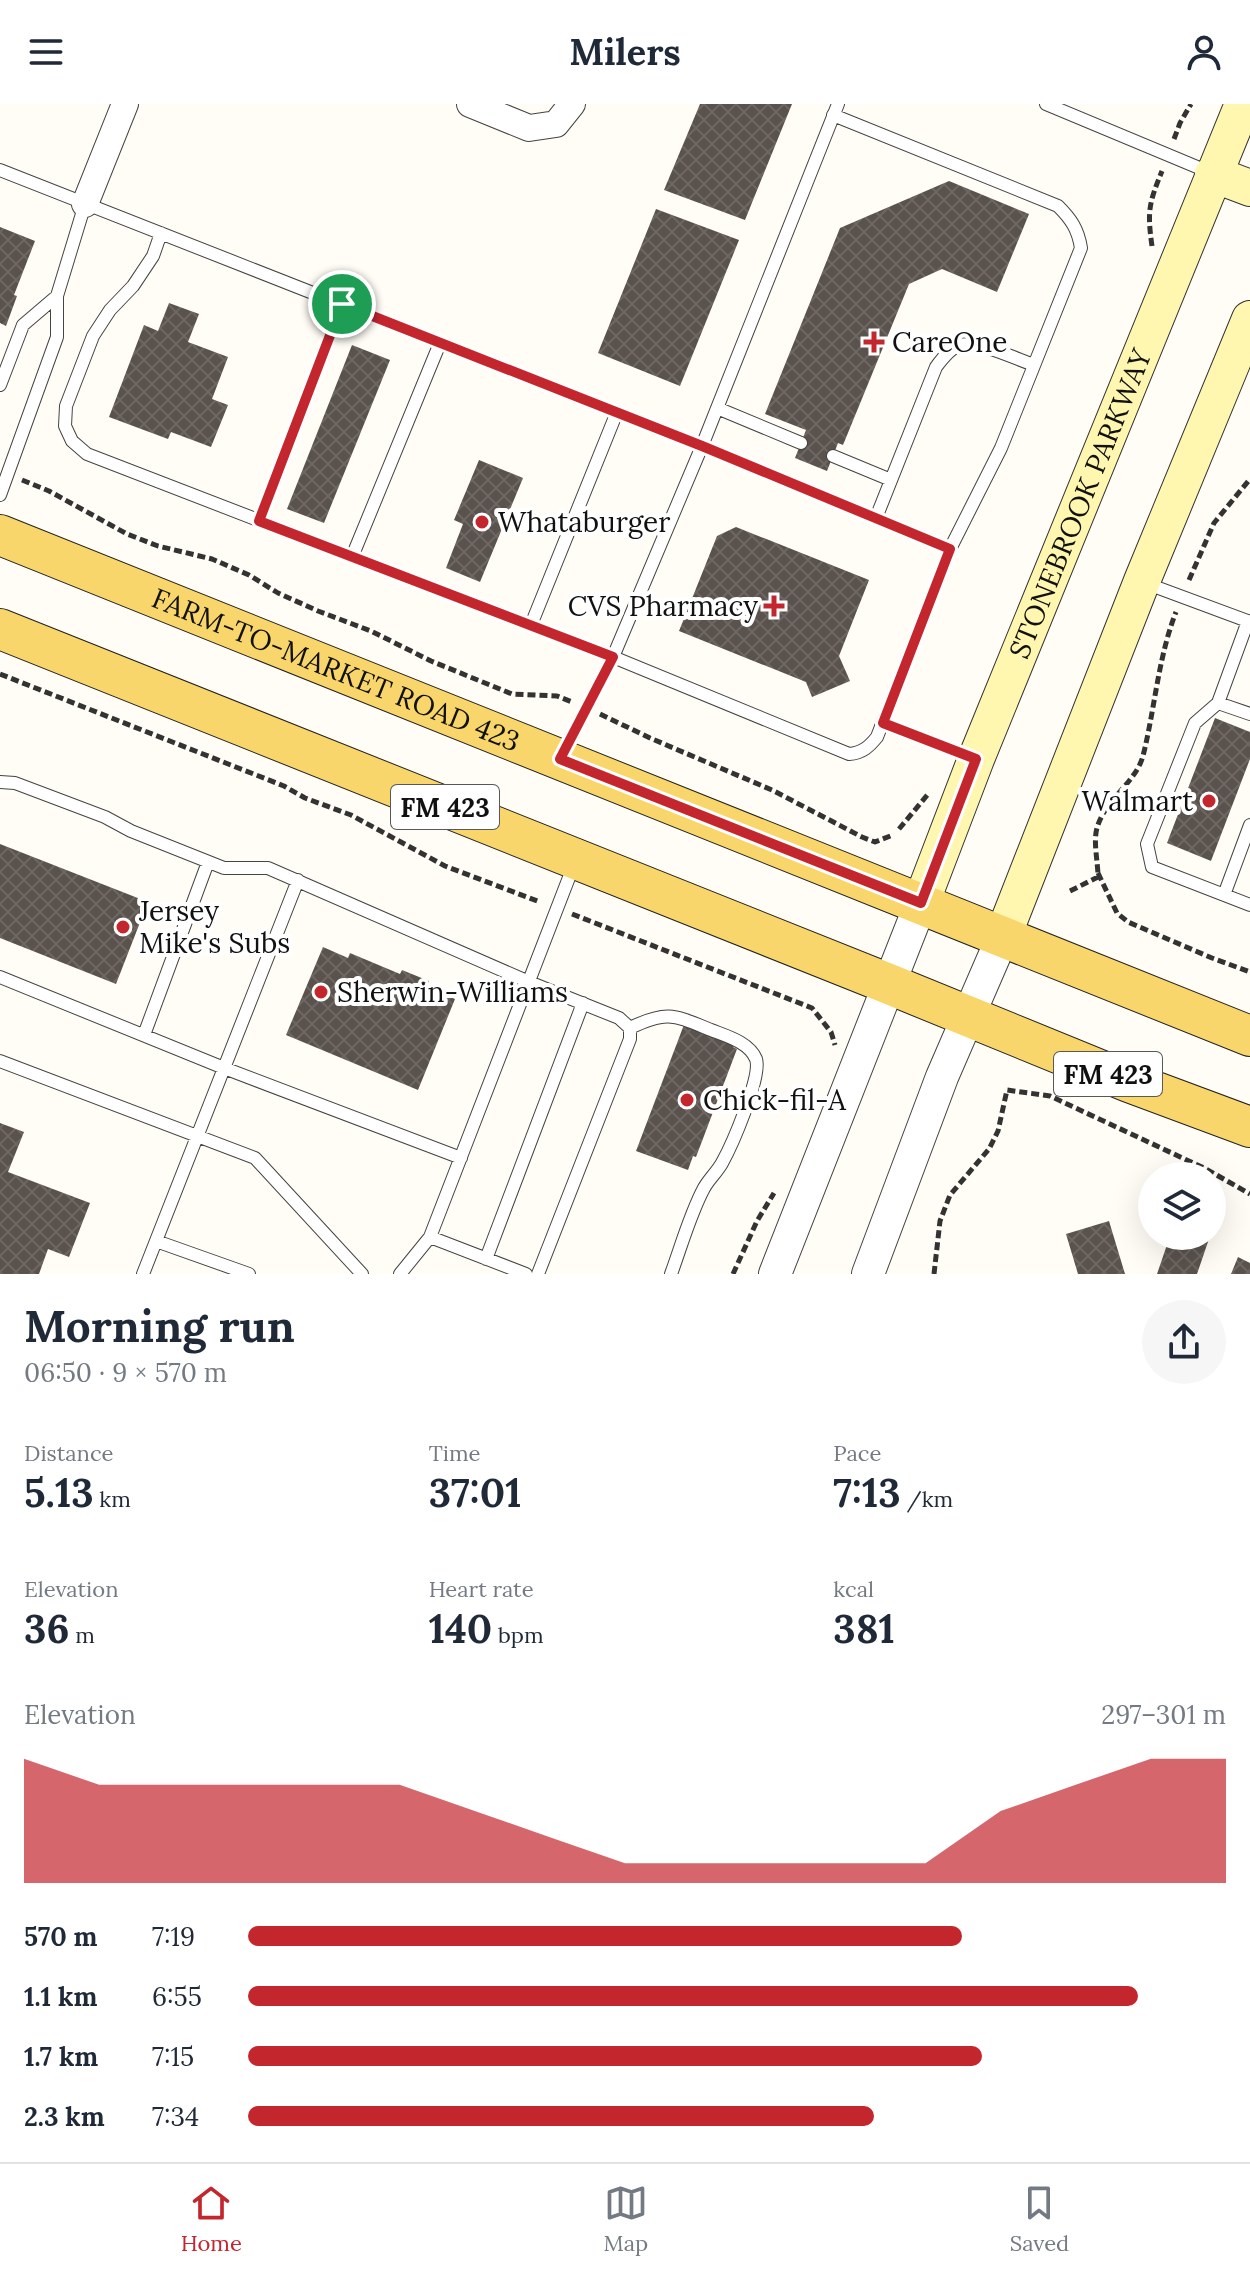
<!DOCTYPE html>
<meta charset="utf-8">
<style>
body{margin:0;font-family:Lora,serif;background:#f6f6f7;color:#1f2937;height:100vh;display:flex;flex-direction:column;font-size:30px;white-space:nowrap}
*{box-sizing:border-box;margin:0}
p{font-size:26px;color:#747a83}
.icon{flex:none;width:44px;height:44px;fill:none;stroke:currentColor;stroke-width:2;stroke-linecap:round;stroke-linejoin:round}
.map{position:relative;height:1170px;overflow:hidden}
.sheet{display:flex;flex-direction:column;background:#fff;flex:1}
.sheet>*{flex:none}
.controls{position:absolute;left:1138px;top:1058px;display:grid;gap:16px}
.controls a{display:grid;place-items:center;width:88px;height:88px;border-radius:50%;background:#fff;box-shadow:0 8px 32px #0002;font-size:40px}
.pin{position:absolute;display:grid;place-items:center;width:68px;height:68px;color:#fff;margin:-34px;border:4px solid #fff;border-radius:50%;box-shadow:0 2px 8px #0007}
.round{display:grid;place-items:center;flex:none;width:84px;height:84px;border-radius:42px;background:#f6f6f7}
.overview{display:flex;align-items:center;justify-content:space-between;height:136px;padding:0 24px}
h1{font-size:44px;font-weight:800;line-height:60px}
.metrics{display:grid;grid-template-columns:repeat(3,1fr);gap:12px;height:136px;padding:8px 24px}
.metrics div{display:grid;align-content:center}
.metrics b{font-size:40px;font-weight:800}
.metrics small{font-size:22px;font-weight:400}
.metrics p{font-size:22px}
.chart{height:224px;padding:16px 24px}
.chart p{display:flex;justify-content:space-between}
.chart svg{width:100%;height:144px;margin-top:8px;fill:#c4262e;opacity:.7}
ul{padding:0 24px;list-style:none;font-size:26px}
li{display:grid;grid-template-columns:128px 96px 1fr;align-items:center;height:60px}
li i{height:20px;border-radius:10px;background:#c4262e}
header{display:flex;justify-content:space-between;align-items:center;height:104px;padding:0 24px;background:#fff;font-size:36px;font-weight:800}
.tabs{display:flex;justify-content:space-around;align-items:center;height:112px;border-top:2px solid #e0e1e3;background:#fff;font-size:22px;color:#747a83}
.tabs a{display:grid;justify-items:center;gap:4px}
.tabs .active{color:#c4262e}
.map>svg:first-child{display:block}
</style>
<header><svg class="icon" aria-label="menu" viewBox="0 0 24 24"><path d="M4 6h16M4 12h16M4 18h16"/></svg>Milers<svg class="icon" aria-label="person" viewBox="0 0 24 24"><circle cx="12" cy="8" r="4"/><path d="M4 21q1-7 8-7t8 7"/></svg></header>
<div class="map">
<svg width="1250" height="1170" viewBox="0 0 1250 1170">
<defs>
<pattern id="building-cross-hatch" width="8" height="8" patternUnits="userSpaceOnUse" patternTransform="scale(2)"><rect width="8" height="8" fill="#5a524d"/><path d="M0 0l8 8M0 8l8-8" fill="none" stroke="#6d6662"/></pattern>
</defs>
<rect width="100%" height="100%" fill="#fffdf5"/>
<path fill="url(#building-cross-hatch)" d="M700,0H792L745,116L664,86Z
M949,77L1029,110L997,188L942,165L909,180L843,341L838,339L827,367L795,354L806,326L765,310L840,124Z
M656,105L739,136L680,282L598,249Z
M0,123L35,137L14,191L17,192L6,222L0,219Z
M169,199L199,210L188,238L228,253L212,295L228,301L211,343L171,328L168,335L109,313L144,221L158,227Z
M352,241L390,256L324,419L287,405Z
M479,356L523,374L480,478L446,464L463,420L454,416Z
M736,423L869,476L839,552L850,577L812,593L806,578L679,527L717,432Z
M1215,614L1250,628V655L1211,757L1167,739Z
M0,740L148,798L116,880L0,834Z
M323,843L348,854L350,849L400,870L402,866L429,877L427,883L455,895L418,986L286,931Z
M685,918L715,930L713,933L734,941L733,943L737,945L696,1053L693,1052L688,1066L636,1047Z
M0,1019L24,1028L8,1068L90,1099L69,1153L48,1145L39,1170H0Z
M1109,1117L1125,1170H1078L1066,1130Z
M1170,1132H1210L1197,1170H1157Z
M1238,1153L1250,1159V1170H1231Z"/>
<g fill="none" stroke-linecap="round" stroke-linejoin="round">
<defs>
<path id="service" d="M1046,0L1209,68
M0,66L702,342L950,445
M161,129L153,152L133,182L110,206L93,232L66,302L65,322L72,337L87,350L613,553L849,650C862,649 869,643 877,633L950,445L1001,344L1081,144C1078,125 1071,115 1058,102L833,11
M57,192L85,100
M0,281L23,221L57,192V233L0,391
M717,304L801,339
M833,352L891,376
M876,414L936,263C942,255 950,244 960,241C978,236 1016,255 1034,261
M259,417L342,200
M352,453L440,239
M1145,479L1250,518
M1248,517L1218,599L1195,619L1147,740L1152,763L1250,801
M531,521L617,308
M1218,599L1250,610
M883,619L973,654
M562,652L613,553L702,342L838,0
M0,678L15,679L105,713L131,727L224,764H268L529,878L619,914L630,924V935L538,1170
M1224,791L1250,721
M0,873L224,964L461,1054
M630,924C667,906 674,911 711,926C726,932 749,938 756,955C762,972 732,1041 722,1059C717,1068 709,1075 704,1084C690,1110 681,1143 671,1170
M144,931L208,758
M0,957L255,1054L362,1170
M430,1133L526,1170
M156,1137L249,1170
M486,1155L583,899
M143,1170L298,776
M400,1170L430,1133L575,758"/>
<path id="minor" d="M470,0L529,24L556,20L572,0
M85,100L125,0"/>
<path id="tertiary" d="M775,1170L921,799
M868,1170L942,973L1003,832"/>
<g id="secondary">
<path d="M1213,70L1250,84"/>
<path id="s1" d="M921,799L976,655L1243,0"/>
<path d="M1003,832L1142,477L1250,215"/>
</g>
<g id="primary">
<path id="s2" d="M0,431L1250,932"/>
<path d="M0,525L889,880L1129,978L1250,1023"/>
</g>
</defs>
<use href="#service" stroke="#444" stroke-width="14"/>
<use href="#minor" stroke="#444" stroke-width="28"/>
<use href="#tertiary" stroke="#444" stroke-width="34"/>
<use href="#secondary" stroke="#333" stroke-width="38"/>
<use href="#primary" stroke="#222" stroke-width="42"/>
<path stroke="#333" stroke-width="5" stroke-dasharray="8 4" stroke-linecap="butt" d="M1174,35L1180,19L1191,0
M1152,142C1147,107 1149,99 1162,67
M22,376L49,387L127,430L158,442L212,455L249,471L278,489L318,507L371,527L431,557L512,590L557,592L572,598
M1189,476L1214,419L1250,375
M0,570L284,682L305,694L351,711L445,762L540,798
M600,610L650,634L772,686L862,733L875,738L893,731
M899,725L929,689
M1098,769L1117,809L1128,818L1212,854L1250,868
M1070,787L1098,773C1098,758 1093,738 1097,724C1105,695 1135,680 1143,652C1155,604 1158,554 1176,508
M572,810L812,904L831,928L835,941
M733,1170L757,1117L774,1089
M934,1170L940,1117L950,1091L989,1045L998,1027L1007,986L1050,992L1206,1065L1250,1090"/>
<use href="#service" stroke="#fff" stroke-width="12"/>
<use href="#minor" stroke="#fff" stroke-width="26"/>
<use href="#tertiary" stroke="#fff" stroke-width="32"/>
<use href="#secondary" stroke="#fff6b0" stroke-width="36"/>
<use href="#primary" stroke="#f9d66b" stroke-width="40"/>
</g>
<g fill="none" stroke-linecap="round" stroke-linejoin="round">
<defs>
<path id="route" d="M342,200L702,342L950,445L883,619L976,655L921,799L560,655L613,553L259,417Z"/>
</defs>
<use href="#route" stroke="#fff" stroke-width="16"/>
<use href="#route" stroke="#c4262e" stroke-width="10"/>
</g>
<g fill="#c4262e" stroke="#fff" stroke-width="3">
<path d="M870 226h8v8h8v8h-8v8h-8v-8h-8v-8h8z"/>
<circle cx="482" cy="418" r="8"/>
<path d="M770 490h8v8h8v8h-8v8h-8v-8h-8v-8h8z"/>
<circle cx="1209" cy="697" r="8"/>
<circle cx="123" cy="823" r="8"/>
<circle cx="321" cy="888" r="8"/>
<circle cx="687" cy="996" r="8"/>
</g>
<g text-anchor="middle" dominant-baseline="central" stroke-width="8" stroke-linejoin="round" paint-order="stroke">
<g fill="#fff" stroke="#585858" stroke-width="2">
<rect x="391" y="681" width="108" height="44" rx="6"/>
<rect x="1054" y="948" width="108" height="44" rx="6"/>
</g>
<g font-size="26" font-weight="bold" fill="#111">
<text x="445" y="703">FM 423</text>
<text x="1108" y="970">FM 423</text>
</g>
<g font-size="28" fill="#111" stroke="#fff" text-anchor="start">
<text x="892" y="238">CareOne</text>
<text x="498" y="418">Whataburger</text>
<text x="758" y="502" text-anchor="end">CVS Pharmacy</text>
<text x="1193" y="697" text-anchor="end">Walmart</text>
<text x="139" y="807">Jersey<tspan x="139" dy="32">Mike's Subs</tspan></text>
<text x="337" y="888">Sherwin-Williams</text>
<text x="703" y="996">Chick-fil-A</text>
</g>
<g font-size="28" fill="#111" stroke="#fff">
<text stroke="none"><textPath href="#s1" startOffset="430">STONEBROOK PARKWAY</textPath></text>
<text stroke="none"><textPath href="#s2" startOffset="362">FARM-TO-MARKET ROAD 423</textPath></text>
</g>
</g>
</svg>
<div class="controls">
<a><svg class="icon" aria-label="layers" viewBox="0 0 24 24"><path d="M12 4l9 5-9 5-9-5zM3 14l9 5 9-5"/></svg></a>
</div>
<div class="pin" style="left:342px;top:200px;background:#1e9e55"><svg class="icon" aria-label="arrive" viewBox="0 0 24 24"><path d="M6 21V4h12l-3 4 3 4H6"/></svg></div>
</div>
<section class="sheet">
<div class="overview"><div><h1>Morning run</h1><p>06:50 · 9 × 570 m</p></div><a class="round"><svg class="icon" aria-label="share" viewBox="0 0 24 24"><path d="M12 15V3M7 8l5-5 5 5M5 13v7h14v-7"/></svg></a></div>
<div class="metrics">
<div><p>Distance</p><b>5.13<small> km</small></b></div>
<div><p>Time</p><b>37:01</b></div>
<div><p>Pace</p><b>7:13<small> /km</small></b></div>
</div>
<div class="metrics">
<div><p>Elevation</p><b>36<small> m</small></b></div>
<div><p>Heart rate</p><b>140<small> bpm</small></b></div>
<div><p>kcal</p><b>381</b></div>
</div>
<div class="chart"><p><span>Elevation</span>297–301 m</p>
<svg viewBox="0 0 160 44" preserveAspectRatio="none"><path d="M0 44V6L10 14L20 14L30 14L40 14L50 14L60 22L70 30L80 38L90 38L100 38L110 38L120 38L130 22L140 14L150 6L160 6V44z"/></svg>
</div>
<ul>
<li><b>570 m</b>7:19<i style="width:73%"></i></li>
<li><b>1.1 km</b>6:55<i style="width:91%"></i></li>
<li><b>1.7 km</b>7:15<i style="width:75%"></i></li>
<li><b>2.3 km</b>7:34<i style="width:64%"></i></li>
</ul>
</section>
<nav class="tabs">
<a class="active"><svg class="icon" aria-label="home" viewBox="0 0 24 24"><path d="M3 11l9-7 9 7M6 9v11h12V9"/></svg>Home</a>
<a><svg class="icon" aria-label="map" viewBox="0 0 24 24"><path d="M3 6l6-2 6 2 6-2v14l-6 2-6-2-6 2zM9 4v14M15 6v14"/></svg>Map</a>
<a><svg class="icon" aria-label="saved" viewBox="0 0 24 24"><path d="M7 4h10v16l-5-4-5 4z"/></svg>Saved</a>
</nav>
